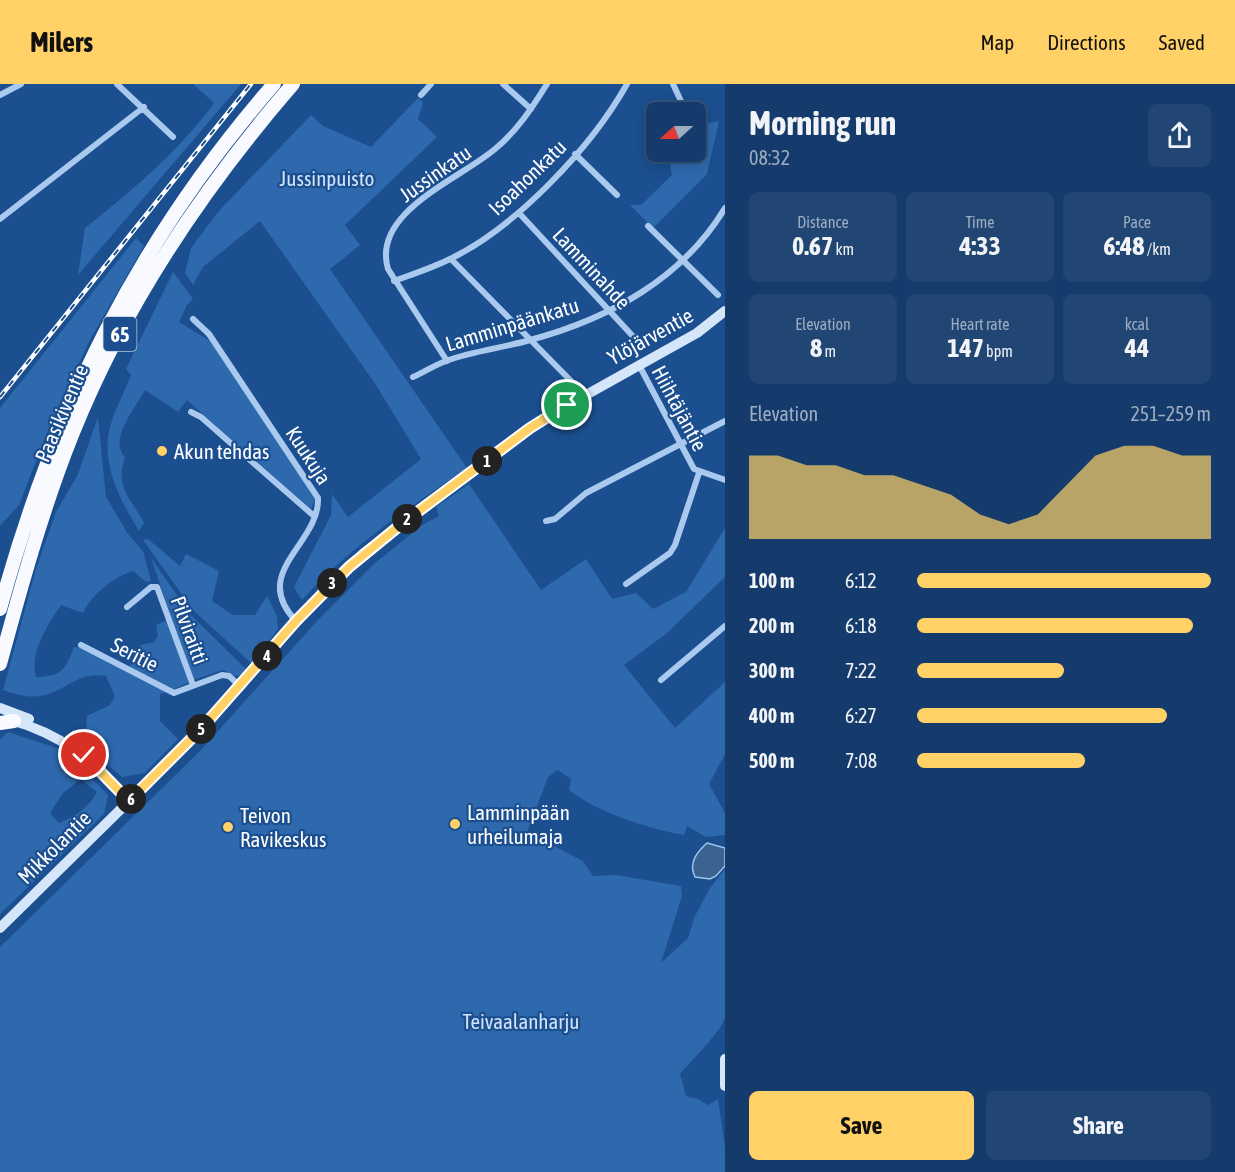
<!DOCTYPE html>
<meta charset="utf-8">
<style>
body{margin:0;font-family:"Asap Condensed",sans-serif;background:#214673;color:#f1f3f6;height:100vh;display:flex;flex-direction:column;font-size:22px;white-space:nowrap}
*{box-sizing:border-box;margin:0}
p{font-size:20px;color:#9dadc1}
.icon{flex:none;width:33px;height:33px;fill:none;stroke:currentColor;stroke-width:2;stroke-linecap:round;stroke-linejoin:round}
.map{position:relative;flex:1;overflow:hidden}
.panel{display:flex;flex-direction:column;background:#143b6b;width:510px}
.panel>*{flex:none}
.needle{width:39px;rotate:249deg}
.buttons{position:absolute;left:646px;top:18px;display:grid;gap:12px}
.buttons a{display:grid;place-items:center;width:60px;height:60px;border-radius:9px;background:#143b6b;box-shadow:0 3px 15px #0003,0 0 0 2px #33557e;font-size:30px}
.pin{position:absolute;display:grid;place-items:center;width:51px;height:51px;color:#fff;margin:-26px;border:3px solid #fff;border-radius:50%;box-shadow:0 2px 6px #0007}
.km{position:absolute;width:30px;height:30px;margin:-15px;border-radius:50%;background:#222;color:#fff;font-size:16px;line-height:30px;text-align:center}
.round{display:grid;place-items:center;flex:none;width:63px;height:63px;border-radius:9px;background:#214673}
.head{display:flex;align-items:center;justify-content:space-between;height:102px;padding:0 24px}
h1{font-size:33px;font-weight:700;line-height:45px}
.stats{display:grid;grid-template-columns:repeat(3,1fr);gap:9px;height:102px;padding:6px 24px}
.stats div{display:grid;align-content:center;border-radius:9px;background:#214673;text-align:center}
.stats b{font-size:26px;font-weight:700}
.stats small{font-size:16px;font-weight:400}
.stats p{font-size:16px}
.chart{height:168px;padding:12px 24px}
.chart p{display:flex;justify-content:space-between}
.chart svg{width:100%;height:108px;margin-top:6px;fill:#ffd166;opacity:.7}
.cta{display:flex;gap:12px;margin-top:auto;padding:12px 24px}
.cta a{flex:1;height:69px;border-radius:9px;background:#ffd166;color:#111;font-size:24px;font-weight:700;line-height:69px;text-align:center}
.cta a+a{background:#214673;color:#f1f3f6}
ul{padding:0 24px;list-style:none;font-size:20px}
li{display:grid;grid-template-columns:96px 72px 1fr;align-items:center;height:45px}
li i{height:15px;border-radius:8px;background:#ffd166}
header{display:flex;align-items:center;gap:36px;box-sizing:border-box;height:84px;padding:0 30px;background:#ffd166;color:#111}
header strong{font-size:28px}
nav{display:flex;gap:33px;margin-inline-start:auto;font-size:21px}
main{display:flex;flex:1;min-height:0}
.map>svg:first-child{display:block}
</style>
<header>
<strong>Milers</strong>
<nav><a>Map</a><a>Directions</a><a>Saved</a></nav>
</header>
<main>
<div class="map">
<svg width="725" height="1088" viewBox="0 0 725 1088">
<rect width="100%" height="100%" fill="#1b4f8f"/>
<path fill="#2e69ad" d="M193,0H241L78,191L85,144C132,107 179,67 214,19Z
M418,14L423,19L418,35L437,53L345,141L360,161L330,185L467,384C409,424 349,463 302,516L294,503L331,431L332,410L348,433L421,375L376,301L260,137L203,183L193,201L185,189L191,164L218,128L311,31L323,42L371,63Z
M719,37L707,90L653,144L630,121H641L672,91L670,79L681,68H696V41Z
M136,154L144,162L91,254L52,336L19,421L0,442V324Z
M173,188L193,215L187,221L179,238L210,257L305,396L315,416L311,425L187,316L178,328L145,306C136,323 108,356 125,373C115,405 130,412 144,439L139,447C121,417 102,384 109,347C113,329 124,309 131,291L126,285Z
M98,333L106,413L128,450L143,467L151,497L146,498L133,487C115,492 91,511 83,529L61,521C48,540 29,570 36,593C61,593 66,585 74,563L84,564L167,608L160,610V637L178,655L145,689L122,693L85,662L87,632L110,621L115,612L106,592C77,587 66,608 40,612C27,614 15,610 3,606L36,485L56,428L78,390Z
M469,400L541,506L586,475L612,515L636,509L653,525L686,508L725,444V493L667,549L624,581L675,644L725,598V670L709,700L725,729V751L706,753L687,742L684,751C649,745 596,728 569,706L571,695L558,686L548,693L527,748L583,777L593,792L616,791L681,802L682,812L661,879L688,854L695,832L710,804L725,785V934C720,949 692,976 680,990L686,1012L698,1015L708,1021L718,1015L725,1063V1088H0V863L200,667L317,537L374,480L422,441L439,432L436,423Z
M148,455L180,482L186,470L219,487L212,517L233,531H255L267,512L277,532L278,545L252,580L193,526L143,456Z
M151,474L191,531L246,585L241,591L235,592L223,586L193,596Z
M167,536L190,598L172,606L129,584L141,561L154,558L158,552L156,541Z
M8,648L57,664L81,679L76,699L63,709L50,729L59,739C74,733 90,723 97,708L85,699V692L88,690L108,711L104,730L0,830V655Z"/>
<path fill="#3c6290" stroke="#9cc4f0" stroke-width="1.5" d="M707,759L725,764V782L716,792L710,795L695,793C688,779 697,768 707,759Z"/>
<g fill="none" stroke-linecap="round" stroke-linejoin="round">
<path stroke="#a9c9ee" stroke-width="6" d="M117,0L173,53
M503,0L531,25
M673,0L686,28
M0,11L21,0
M421,11L431,0
M575,70L617,111
M519,129L641,261
M0,135L144,23
M648,142L718,211
M451,175L574,300
M394,197C413,190 432,184 450,175C516,143 591,64 627,0
M193,235L209,250L318,414C320,460 249,488 296,537
M447,277L388,185C371,128 460,95 495,65C517,47 532,24 547,0
M639,281L694,385L725,396
M413,293C424,288 435,281 446,277C473,267 503,264 530,256C609,235 683,194 725,124
M191,328L201,333L314,432
M546,437L555,435L586,409L725,337
M626,500L670,469L675,461L699,389
M127,523L151,503H157L193,601
M81,561L174,609L222,591L229,592L240,602
M661,596L725,542"/>
<path stroke="#d6e6fa" stroke-width="10" d="M0,624L29,635
M8,635C61,650 93,675 129,717
M0,844L183,664L240,602L296,537L364,469L543,335L697,249L725,227
M725,975V1002"/>
<path stroke="#f8faff" stroke-width="14" d="M0,525C55,324 137,157 274,0
M0,580C21,503 42,426 72,351C124,221 202,105 293,0
M0,639L14,637"/>
<defs>
<path id="rail" d="M0,313L251,0"/>
</defs>
<use href="#rail" stroke="#fff" stroke-width="4.5"/>
<use href="#rail" stroke="#1b4f8f" stroke-width="2" stroke-dasharray="7" stroke-linecap="butt"/>
</g>
<g fill="none" stroke-linecap="round" stroke-linejoin="round">
<defs>
<path id="route" d="M84,671L129,717L201,645L296,537L349,483L404,438L530,344L567,321"/>
</defs>
<use href="#route" stroke="#fff" stroke-width="12"/>
<use href="#route" stroke="#ffd166" stroke-width="8"/>
</g>
<g fill="#ffd166" stroke="#1b4f8f" stroke-width="2">
<circle cx="162" cy="367" r="6"/>
<circle cx="455" cy="740" r="6"/>
<circle cx="228" cy="743" r="6"/>
</g>
<g text-anchor="middle" dominant-baseline="central" stroke-width="4.5" stroke-linejoin="round" paint-order="stroke">
<rect fill="#1b4f8f" stroke="#bbcadd" stroke-width="1.5" x="103.5" y="233" width="33" height="34" rx="4.5"/>
<g font-size="20" font-weight="bold" fill="#fff">
<text x="120" y="250">65</text>
</g>
<g font-size="21" fill="#fff" stroke="#1b4f8f">
<text transform="translate(435 89) rotate(-35)">Jussinkatu</text>
<text transform="translate(527 93) rotate(-44)">Isoahonkatu</text>
<text transform="translate(592 184) rotate(47)">Lamminahde</text>
<text transform="translate(512 240) rotate(-17)">Lamminpäänkatu</text>
<text transform="translate(650 252) rotate(-29)">Ylöjärventie</text>
<text transform="translate(680 324) rotate(62)">Hiihtäjäntie</text>
<text transform="translate(61 329) rotate(-67)">Paasikiventie</text>
<text transform="translate(309 371) rotate(57)">Kuukuja</text>
<text transform="translate(190 546) rotate(70)">Pilviraitti</text>
<text transform="translate(135 570) rotate(27)">Seritie</text>
<text transform="translate(54 763) rotate(-45)">Mikkolantie</text>
</g>
<g font-size="21" fill="#cfe3fa" stroke="#1b4f8f">
<text x="327" y="94">Jussinpuisto</text>
<text x="521" y="937">Teivaalanharju</text>
</g>
<g font-size="21" fill="#fff" stroke="#1b4f8f" text-anchor="start">
<text x="174" y="367">Akun tehdas</text>
<text x="467" y="728">Lamminpään<tspan x="467" dy="24">urheilumaja</tspan></text>
<text x="240" y="731">Teivon<tspan x="240" dy="24">Ravikeskus</tspan></text>
</g>
</g>
</svg>
<div class="buttons">
<a><svg class="needle" viewBox="-14 -14 28 28"><path d="M0-13l5 13h-10z" fill="#e53935"/><path d="M0 13l5-13h-10z" fill="#9dadc1"/></svg></a>
</div>
<div class="pin" style="left:567px;top:321px;background:#1e9e55"><svg class="icon" aria-label="arrive" viewBox="0 0 24 24"><path d="M6 21V4h12l-3 4 3 4H6"/></svg></div>
<div class="pin" style="left:84px;top:671px;background:#d93025"><svg class="icon" aria-label="check" viewBox="0 0 24 24"><path d="M5 12l5 5 9-10"/></svg></div>
<b class="km" style="left:487px;top:377px">1</b>
<b class="km" style="left:407px;top:435px">2</b>
<b class="km" style="left:332px;top:499px">3</b>
<b class="km" style="left:267px;top:572px">4</b>
<b class="km" style="left:201px;top:645px">5</b>
<b class="km" style="left:131px;top:715px">6</b>
</div>
<section class="panel">
<div class="head"><div><h1>Morning run</h1><p>08:32</p></div><a class="round"><svg class="icon" aria-label="share" viewBox="0 0 24 24"><path d="M12 15V3M7 8l5-5 5 5M5 13v7h14v-7"/></svg></a></div>
<div class="stats">
<div><p>Distance</p><b>0.67<small> km</small></b></div>
<div><p>Time</p><b>4:33</b></div>
<div><p>Pace</p><b>6:48<small> /km</small></b></div>
</div>
<div class="stats">
<div><p>Elevation</p><b>8<small> m</small></b></div>
<div><p>Heart rate</p><b>147<small> bpm</small></b></div>
<div><p>kcal</p><b>44</b></div>
</div>
<div class="chart"><p><span>Elevation</span>251–259 m</p>
<svg viewBox="0 0 160 44" preserveAspectRatio="none"><path d="M0 44V10L10 10L20 14L30 14L40 18L50 18L60 22L70 26L80 34L90 38L100 34L110 22L120 10L130 6L140 6L150 10L160 10V44z"/></svg>
</div>
<ul>
<li><b>100 m</b>6:12<i style="width:100%"></i></li>
<li><b>200 m</b>6:18<i style="width:94%"></i></li>
<li><b>300 m</b>7:22<i style="width:50%"></i></li>
<li><b>400 m</b>6:27<i style="width:85%"></i></li>
<li><b>500 m</b>7:08<i style="width:57%"></i></li>
</ul>
<div class="cta"><a>Save</a><a>Share</a></div>
</section>
</main>
